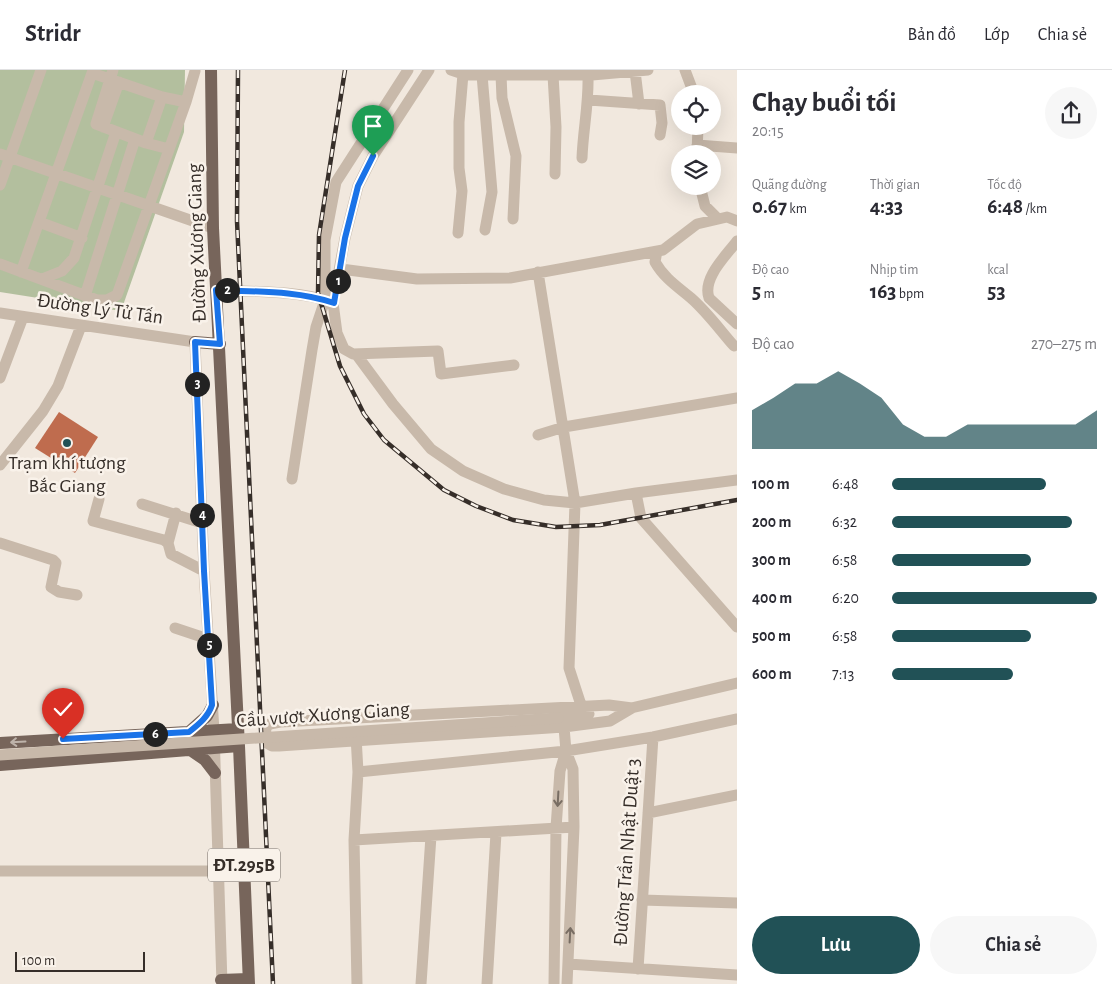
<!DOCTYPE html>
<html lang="vi">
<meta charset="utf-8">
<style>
body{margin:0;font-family:"Alegreya Sans",sans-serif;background:#f7f7f7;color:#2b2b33;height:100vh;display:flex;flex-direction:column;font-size:19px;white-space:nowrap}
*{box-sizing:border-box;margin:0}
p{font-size:16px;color:#7c7c81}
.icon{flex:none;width:28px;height:28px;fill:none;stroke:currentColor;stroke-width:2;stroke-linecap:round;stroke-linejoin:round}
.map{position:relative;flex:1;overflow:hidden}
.details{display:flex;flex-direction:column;background:#fff;width:375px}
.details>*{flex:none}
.buttons{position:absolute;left:671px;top:15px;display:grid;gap:10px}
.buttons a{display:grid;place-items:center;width:50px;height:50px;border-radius:50%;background:#fff;box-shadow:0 5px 20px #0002;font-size:25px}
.scale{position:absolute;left:15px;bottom:12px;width:130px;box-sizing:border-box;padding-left:5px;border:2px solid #362e29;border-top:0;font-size:14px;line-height:18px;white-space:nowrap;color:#362e29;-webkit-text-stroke:4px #f9f2ea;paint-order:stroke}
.pin{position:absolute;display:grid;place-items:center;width:42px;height:42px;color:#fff;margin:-51px -21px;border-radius:50% 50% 50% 0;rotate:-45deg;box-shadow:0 0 5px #0007}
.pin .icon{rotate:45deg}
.km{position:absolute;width:25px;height:25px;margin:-12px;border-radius:50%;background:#222;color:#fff;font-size:14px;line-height:25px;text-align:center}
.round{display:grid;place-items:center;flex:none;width:52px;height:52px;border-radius:26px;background:#f7f7f7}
.overview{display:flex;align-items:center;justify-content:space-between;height:85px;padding:0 15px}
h1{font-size:28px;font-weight:700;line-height:38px}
.figures{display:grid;grid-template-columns:repeat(3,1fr);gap:8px;height:85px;padding:5px 15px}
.figures div{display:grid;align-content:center}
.figures b{font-size:21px;font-weight:700}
.figures small{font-size:14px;font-weight:400}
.figures p{font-size:14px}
.chart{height:140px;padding:10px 15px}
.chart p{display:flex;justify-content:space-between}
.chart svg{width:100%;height:90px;margin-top:5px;fill:#215156;opacity:.7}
.primary-button{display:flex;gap:10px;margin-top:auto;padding:10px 15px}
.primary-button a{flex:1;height:58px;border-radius:30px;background:#215156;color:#fff;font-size:20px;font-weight:700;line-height:58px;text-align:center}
.primary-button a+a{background:#f7f7f7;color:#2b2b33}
ul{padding:0 15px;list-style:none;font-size:16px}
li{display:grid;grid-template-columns:80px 60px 1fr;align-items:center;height:38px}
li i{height:12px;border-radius:6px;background:#215156}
header{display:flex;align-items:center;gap:30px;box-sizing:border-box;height:70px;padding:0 25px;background:#fff;border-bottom:1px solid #e1e1e2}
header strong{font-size:24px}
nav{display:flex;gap:28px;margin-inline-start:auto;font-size:18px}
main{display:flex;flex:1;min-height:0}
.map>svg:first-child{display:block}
</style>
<header>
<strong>Stridr</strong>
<nav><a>Bản đồ</a><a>Lớp</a><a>Chia sẻ</a></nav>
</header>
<main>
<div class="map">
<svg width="737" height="914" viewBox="0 0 737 914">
<rect width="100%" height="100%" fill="#f1e8de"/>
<path fill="#b3bf9e" d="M0,0H185L184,62L121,241L0,222Z"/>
<path fill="#bf6c4e" d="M59,342L98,367L75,403L35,378Z"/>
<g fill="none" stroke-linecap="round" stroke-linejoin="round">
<path stroke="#c8b9aa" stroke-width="11" d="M113,0L96,54L146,73L169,79
M429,0L373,86L358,116L345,168L333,233L337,263L344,279L353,284L438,281L441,304L514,295
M451,0L466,5H592L648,0
M685,0L694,24
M635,1L639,34
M482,5L492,122L485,160
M501,5L502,28L516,86L513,149
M553,5L556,57L555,104
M589,30L660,35L662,53L660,65
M103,57L119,12
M146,73L162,27
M697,75L737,78
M0,84L213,158
M697,84L698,56
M582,88C583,60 589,33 588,5
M0,115L41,0
M700,116L705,136L717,148
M39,152L82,168
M458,163L462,121L459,98V52L463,4
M737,171C726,186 702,208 709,228L737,254
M657,181L655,192C664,208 678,217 691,228C707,242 720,260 734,276
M0,194L97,230H107L117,225L186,32L195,1
M341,199L417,209L510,208L663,180L697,154L727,147L737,151
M21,202L92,3L162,27L186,32
M538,202L575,433L569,598L582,638
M42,209L62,201L74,188L116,62
M216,220C254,222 295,220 332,232
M85,226L135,69
M0,243L195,272L204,501L214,661L222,914
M356,284L393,334L431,379L463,401L504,419L544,430L575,433L636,423
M0,308L23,247
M538,365L564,357L737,328
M0,395L43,341L58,316L81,256
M292,409L312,280L316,257L325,230V170L336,112L408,0
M737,410L636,423L641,448L737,557
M99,429L93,451L164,470L168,473L171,484L204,501
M142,434L202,453
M0,473L53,490L56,493L51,517L59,522L77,525
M168,473L176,443
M175,558L208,569
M609,635L632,638L610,651L564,657L279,676H272L265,672L266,657L270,654L280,652Z
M627,639L737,613
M558,648L589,644
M564,657L566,681L573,699L574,757L567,914
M356,666L358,702L354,770L357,914
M358,702L566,681L653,667L737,649
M648,743L737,725
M354,770L574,757
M0,801H218
M642,830L737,833
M568,894L737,905
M638,899L653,667
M421,914L431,766
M487,914L496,763
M554,914L556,758L560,701L566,681"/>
<path stroke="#77655b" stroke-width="12" d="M211,0L213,158L239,676L249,914
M195,272L220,274
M189,662L207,646L213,635
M0,673L238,659
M189,679L205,690L215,703
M0,695L239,676
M221,910L248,909"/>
<defs>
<path id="rail" d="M238,0L237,151L273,914
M345,0L319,165L318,223L340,296L364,344L384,370L444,420L476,436L513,450L556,457L600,455L737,430"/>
</defs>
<use href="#rail" stroke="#362e29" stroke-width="4.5"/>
<use href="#rail" stroke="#f9f2ea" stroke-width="2.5" stroke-dasharray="8" stroke-linecap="butt"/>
<path stroke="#c8b9aa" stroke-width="11" d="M0,685L558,648"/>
</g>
<defs><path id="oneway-shaft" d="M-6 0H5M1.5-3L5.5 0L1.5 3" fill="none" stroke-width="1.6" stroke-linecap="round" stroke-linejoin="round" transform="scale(1.25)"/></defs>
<use stroke="#beb3aa" href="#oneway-shaft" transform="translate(18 672) rotate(177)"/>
<g stroke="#786d63">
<use href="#oneway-shaft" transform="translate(558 729) rotate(93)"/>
<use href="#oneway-shaft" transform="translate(570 865) rotate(-87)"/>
</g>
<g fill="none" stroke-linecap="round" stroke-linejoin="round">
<defs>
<path id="route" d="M63,669L189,662C199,654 208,647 212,635L204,501L195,272L220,274L216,220C255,222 296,220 334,233L345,168L358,116L373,86"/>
</defs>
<use href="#route" stroke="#fff" stroke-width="10"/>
<use href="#route" stroke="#1a73e8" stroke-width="6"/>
</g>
<circle fill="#215156" stroke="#f9f2ea" stroke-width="2" cx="67" cy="373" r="5"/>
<g text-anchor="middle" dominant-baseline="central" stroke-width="5" stroke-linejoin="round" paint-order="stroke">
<rect fill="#f9f2ea" stroke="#706963" stroke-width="1" x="208" y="778.5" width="72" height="33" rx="4"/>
<g font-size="19" font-weight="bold" fill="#362e29">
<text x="244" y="795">ĐT.295B</text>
</g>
<g font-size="20" fill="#362e29" stroke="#f9f2ea">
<text transform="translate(197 173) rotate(-92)">Đường Xương Giang</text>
<text transform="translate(100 239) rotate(8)">Đường Lý Tử Tấn</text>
<text transform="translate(323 645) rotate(-4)">Cầu vượt Xương Giang</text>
<text transform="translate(627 782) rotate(-86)">Đường Trần Nhật Duật 3</text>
</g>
<g font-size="20" fill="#362e29" stroke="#f9f2ea">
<text x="67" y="393">Trạm khí tượng<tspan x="67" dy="23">Bắc Giang</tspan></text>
</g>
</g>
</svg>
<div class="buttons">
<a><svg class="icon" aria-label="locate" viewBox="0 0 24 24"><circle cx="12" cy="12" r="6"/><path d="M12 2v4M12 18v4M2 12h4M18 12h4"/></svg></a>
<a><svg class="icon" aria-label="layers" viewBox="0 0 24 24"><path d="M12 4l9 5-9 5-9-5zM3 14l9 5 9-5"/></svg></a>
</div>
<div class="scale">100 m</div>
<div class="pin" style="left:373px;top:86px;background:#1e9e55"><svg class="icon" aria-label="arrive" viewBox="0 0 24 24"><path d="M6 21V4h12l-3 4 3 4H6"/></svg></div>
<div class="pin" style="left:63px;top:669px;background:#d93025"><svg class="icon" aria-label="check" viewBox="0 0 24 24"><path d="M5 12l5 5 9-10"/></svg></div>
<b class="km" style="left:338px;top:211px">1</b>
<b class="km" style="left:227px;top:220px">2</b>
<b class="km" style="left:197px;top:314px">3</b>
<b class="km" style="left:202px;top:445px">4</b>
<b class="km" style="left:209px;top:575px">5</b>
<b class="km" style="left:155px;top:664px">6</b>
</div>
<section class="details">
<div class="overview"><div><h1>Chạy buổi tối</h1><p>20:15</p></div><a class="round"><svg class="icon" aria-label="share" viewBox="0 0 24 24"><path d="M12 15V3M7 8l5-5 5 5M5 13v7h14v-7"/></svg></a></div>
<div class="figures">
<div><p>Quãng đường</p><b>0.67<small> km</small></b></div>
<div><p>Thời gian</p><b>4:33</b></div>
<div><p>Tốc độ</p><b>6:48<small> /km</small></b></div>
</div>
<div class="figures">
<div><p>Độ cao</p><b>5<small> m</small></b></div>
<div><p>Nhịp tim</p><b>163<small> bpm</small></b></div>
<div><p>kcal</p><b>53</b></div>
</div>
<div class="chart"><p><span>Độ cao</span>270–275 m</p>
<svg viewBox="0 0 160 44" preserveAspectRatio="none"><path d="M0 44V25L10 19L20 12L30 12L40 6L50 12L60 19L70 32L80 38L90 38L100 32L110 32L120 32L130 32L140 32L150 32L160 25V44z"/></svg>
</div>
<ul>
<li><b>100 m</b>6:48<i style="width:75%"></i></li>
<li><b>200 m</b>6:32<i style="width:88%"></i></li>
<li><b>300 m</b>6:58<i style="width:68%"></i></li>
<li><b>400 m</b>6:20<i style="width:100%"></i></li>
<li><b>500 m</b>6:58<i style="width:68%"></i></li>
<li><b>600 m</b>7:13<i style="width:59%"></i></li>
</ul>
<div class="primary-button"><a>Lưu</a><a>Chia sẻ</a></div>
</section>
</main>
